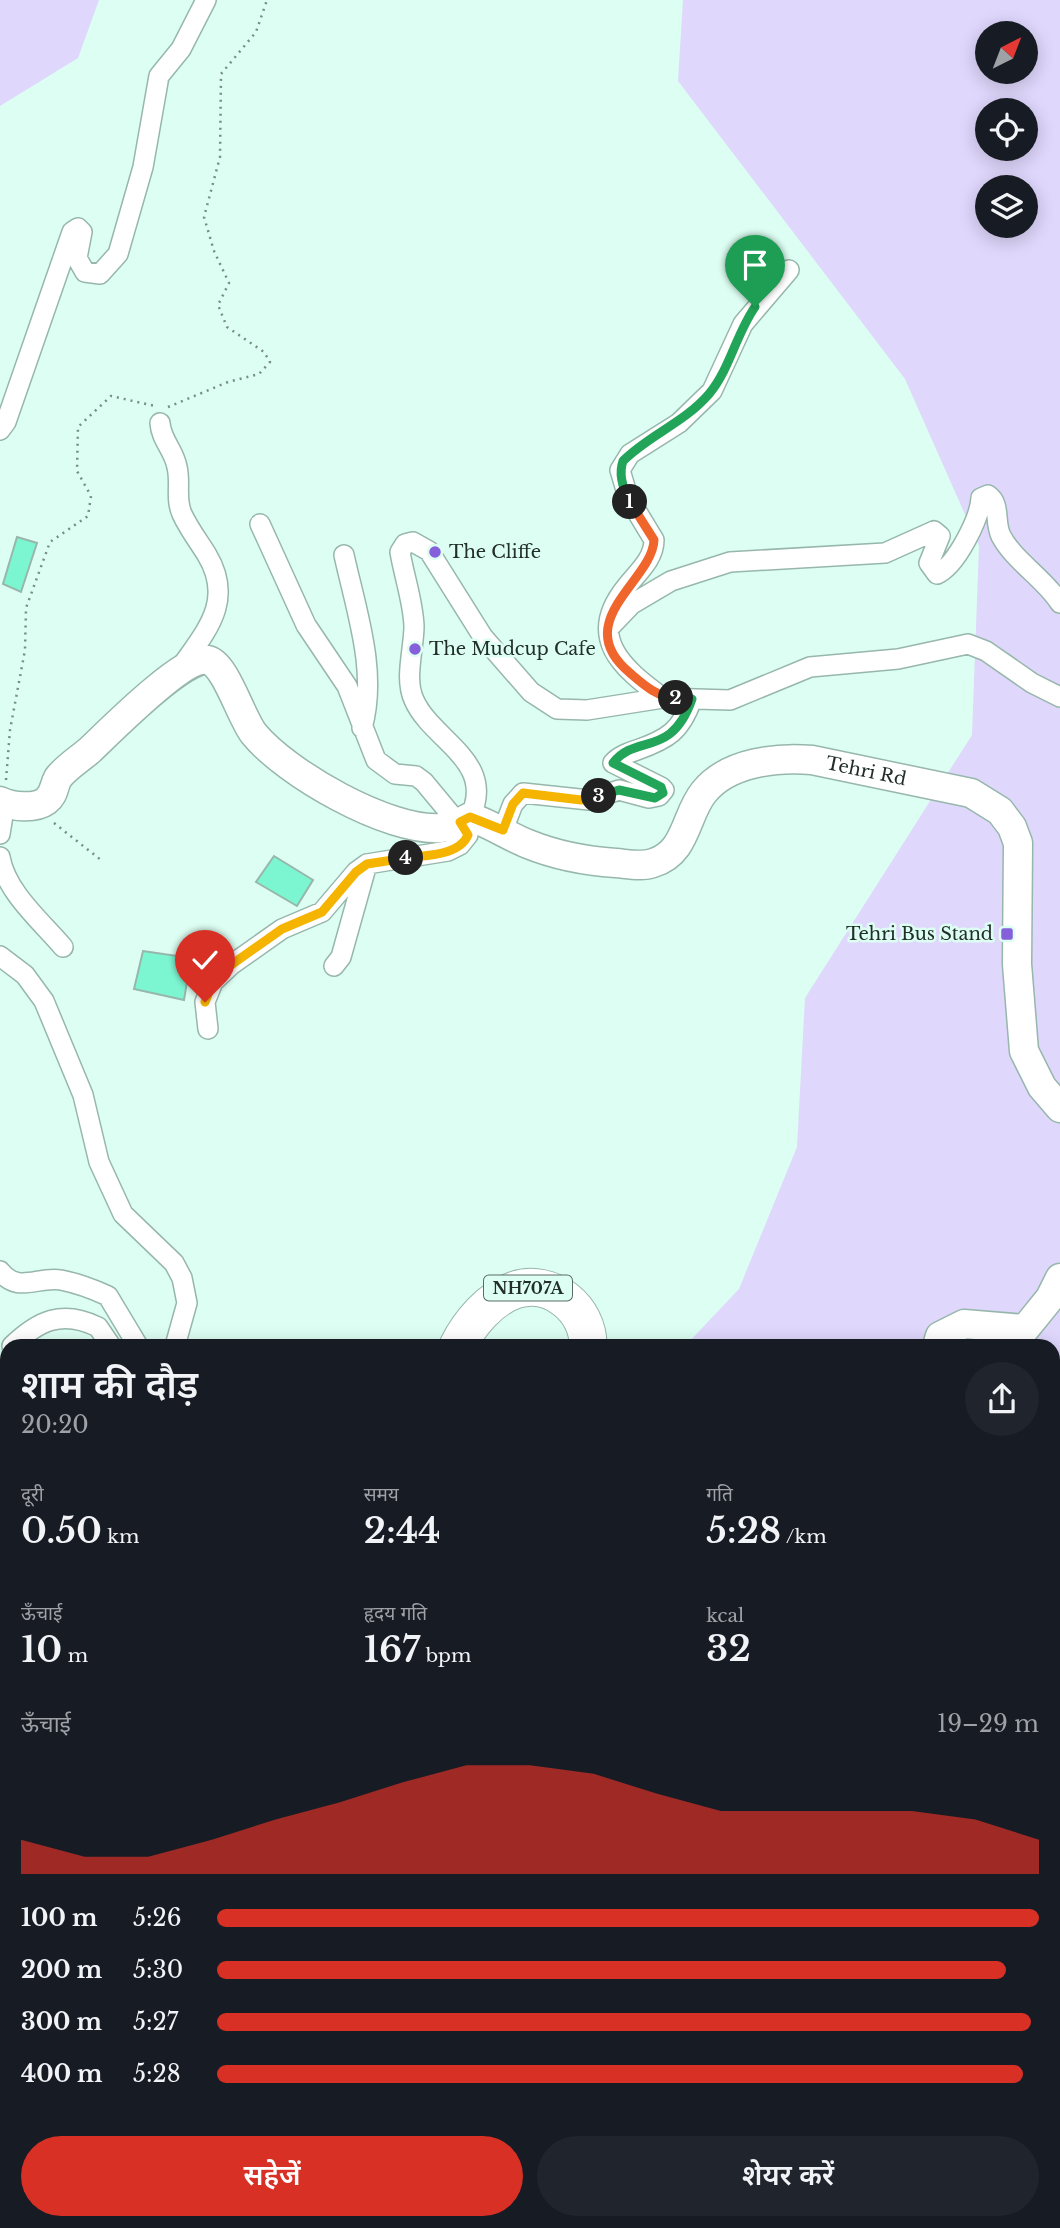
<!DOCTYPE html>
<html lang="hi">
<meta charset="utf-8">
<style>
body{margin:0;font-family:"Libre Baskerville","Noto Sans Devanagari",serif;background:#20242c;color:#f1f3f6;height:100vh;display:flex;flex-direction:column;font-size:26px;white-space:nowrap}
*{box-sizing:border-box;margin:0}
p{font-size:23px;color:#9ea1a6}
.icon{flex:none;width:38px;height:38px;fill:none;stroke:currentColor;stroke-width:2;stroke-linecap:round;stroke-linejoin:round}
.map{position:relative;flex:1;overflow:hidden}
.side{position:absolute;left:0px;top:1339px;width:1060px;height:891px;display:flex;flex-direction:column;background:#171b24;border-radius:21px 21px 0 0;box-shadow:0 4px 18px #0003}
.side>*{flex:none}
.needle{width:46px;rotate:42deg}
.tools{position:absolute;left:975px;top:21px;display:grid;gap:14px}
.tools a{display:grid;place-items:center;width:63px;height:63px;border-radius:50%;background:#171b24;box-shadow:0 4px 18px #0003;font-size:35px}
.pin{position:absolute;display:grid;place-items:center;width:60px;height:60px;color:#fff;margin:-72px -30px;border-radius:50% 50% 50% 0;rotate:-45deg;box-shadow:0 0 7px #0007}
.pin .icon{rotate:45deg}
.km{position:absolute;width:35px;height:35px;margin:-18px;border-radius:50%;background:#222;color:#fff;font-size:19px;line-height:35px;text-align:center}
.round{display:grid;place-items:center;flex:none;width:74px;height:74px;border-radius:37px;background:#20242c}
.summary{display:flex;align-items:center;justify-content:space-between;height:119px;padding:0 21px}
h1{font-size:38px;font-weight:600;line-height:52px}
.stats{display:grid;grid-template-columns:repeat(3,1fr);gap:10px;height:119px;padding:7px 21px}
.stats div{display:grid;align-content:center}
.stats b{font-size:35px;font-weight:600}
.stats small{font-size:19px;font-weight:400}
.stats p{font-size:19px}
.chart{height:196px;padding:14px 21px}
.chart p{display:flex;justify-content:space-between}
.chart svg{width:100%;height:126px;margin-top:7px;fill:#d93025;opacity:.7}
.button{display:flex;gap:14px;margin-top:auto;padding:14px 21px}
.button a{flex:1;height:80px;border-radius:42px;background:#d93025;color:#fff;font-size:28px;font-weight:600;line-height:80px;text-align:center}
.button a+a{background:#20242c;color:#f1f3f6}
ul{padding:0 21px;list-style:none;font-size:23px}
li{display:grid;grid-template-columns:112px 84px 1fr;align-items:center;height:52px}
li i{height:18px;border-radius:9px;background:#d93025}
.map>svg:first-child{display:block}
</style>
<div class="map">
<svg width="1060" height="2228" viewBox="0 0 1060 2228">
<rect width="100%" height="100%" fill="#ddfef2"/>
<path fill="#dfd7fc" fill-rule="evenodd" d="M0,0H99L78,58L0,106Z
M683,0H1060V2228H0V1770L7,1778V2222H1054V1346H685L739,1289L797,1147L805,998L972,735L979,546L905,379L678,81ZM987,33H1026V72H987ZM987,110H1026V149H987ZM987,187H1026V226H987Z"/>
<path fill="#7cf6d1" stroke="#97b7ac" stroke-width="2" d="M17,537L37,543L21,592L3,584Z
M274,856L313,880L297,906L256,882Z
M143,951L191,958L184,1000L134,989Z"/>
<g fill="none" stroke-linecap="round" stroke-linejoin="round">
<defs>
<path id="street" d="M160,423C161,440 174,450 177,467C181,483 175,498 182,514C189,529 199,542 207,555C235,602 205,632 179,670
M0,430L6,422L72,232L78,228L82,232L77,258L85,272L100,274L118,254L143,167L159,76L181,49L206,0
M344,555C356,610 378,672 362,728
M609,628L632,604L671,581L730,562L885,553L934,531L940,536L929,563L937,574C956,566 980,518 981,498L988,495C1001,504 994,522 1001,536C1015,562 1044,578 1060,603
M663,698C622,668 585,637 627,586C638,572 654,559 654,540L628,497L620,470L630,454L679,423L712,391L743,324L789,270
M470,817C497,761 432,741 414,700C404,679 414,649 414,626C413,601 404,576 400,552L405,544L413,542L429,551L483,637L531,692L557,709L587,710L663,698L730,700L810,667L898,659L968,644L986,651L1032,683L1060,697
M503,830L513,804L523,793L589,800L619,790L649,798L659,796L664,790L661,787L613,763C619,756 628,753 637,750C668,739 681,731 692,699
M0,834L5,803
M0,857C6,892 41,921 63,947
M0,956L25,975L44,1001L83,1095L99,1162L123,1214L174,1263L182,1278L187,1303L175,1346
M334,966L341,957L367,864
M208,1029L205,1002L213,982L231,965L282,929L322,912L356,872L367,864L448,851L460,845L468,835L424,782L416,776L395,774L376,760L347,686L306,625L260,524
M0,1271C18,1294 37,1276 61,1280C76,1283 93,1289 108,1296L138,1346
M12,1346C38,1321 62,1309 98,1327L111,1346"/>
<g id="secondary">
<path id="s1" d="M0,801C12,807 35,809 46,801C55,794 53,787 58,778C65,768 81,758 90,750C109,732 183,657 207,660C225,662 241,718 254,734C286,773 388,832 441,828C452,827 461,822 470,817C491,824 508,836 528,844C555,855 586,861 616,863C628,864 642,867 653,863C687,853 685,815 704,792C728,762 777,757 812,760L971,793L1000,811L1012,827L1018,843L1017,964L1024,1051L1042,1087L1060,1108"/>
<path d="M937,1346L940,1336L964,1324L1025,1329L1050,1298L1060,1278"/>
<path d="M1054,1795L1060,1798"/>
</g>
<path id="highway" d="M458,1346C469,1324 490,1298 515,1290C551,1278 589,1309 588,1346
M0,1455L7,1453
M970,2222L974,2228"/>
</defs>
<use href="#street" stroke="#97b7ac" stroke-width="22"/>
<use href="#secondary" stroke="#97b7ac" stroke-width="31"/>
<use href="#highway" stroke="#97b7ac" stroke-width="39"/>
<path stroke="#778d85" stroke-width="2.5" stroke-dasharray="2 5" stroke-linecap="butt" d="M168,407L228,382L259,374L270,362L264,352L227,327L218,305L229,283L214,251L204,217L220,157L221,74L256,32L267,0
M6,780L10,730L25,650L26,608L50,542L88,516L91,496L77,471L78,427L111,396L155,406
M54,823L101,860"/>
<use href="#street" stroke="#fff" stroke-width="19"/>
<use href="#secondary" stroke="#fff" stroke-width="28"/>
<use href="#highway" stroke="#fff" stroke-width="37"/>
</g>
<g fill="none" stroke-linecap="round" stroke-linejoin="round">
<defs>
<path id="split-1" d="M630,502C623,489 618,475 623,461C649,435 684,423 709,394C730,369 736,334 755,307"/>
<path id="split-2" d="M630,502L654,540C653,580 568,622 630,673C644,685 657,697 676,698"/>
<path id="split-3" d="M599,796L619,790L655,798L663,793L661,787L613,763C636,733 671,759 692,699L676,698"/>
<path id="split-4" d="M406,858C426,855 459,856 468,835L460,822L470,817L503,830L513,804L523,793L581,800L599,796"/>
<path id="split-5" d="M205,1002L213,982L231,965L282,929L322,912L356,872L367,864L406,858"/>
</defs>
<use href="#split-1" stroke="#fff" stroke-width="14"/>
<use href="#split-2" stroke="#fff" stroke-width="14"/>
<use href="#split-3" stroke="#fff" stroke-width="14"/>
<use href="#split-4" stroke="#fff" stroke-width="14"/>
<use href="#split-5" stroke="#fff" stroke-width="14"/>
<use href="#split-1" stroke="#22a559" stroke-width="9"/>
<use href="#split-2" stroke="#f0652b" stroke-width="9"/>
<use href="#split-3" stroke="#22a559" stroke-width="9"/>
<use href="#split-4" stroke="#f5b400" stroke-width="9"/>
<use href="#split-5" stroke="#f5b400" stroke-width="9"/>
</g>
<g fill="#865fda" stroke="#ddfef2" stroke-width="2.5">
<circle cx="435" cy="552" r="7"/>
<circle cx="415" cy="649" r="7"/>
<rect x="1000" y="927" width="14" height="14" rx="3.5"/>
</g>
<g text-anchor="middle" dominant-baseline="central" stroke-width="5" stroke-linejoin="round" paint-order="stroke">
<rect fill="#ddfef2" stroke="#596c65" stroke-width="2" x="484" y="1275.5" width="88" height="25" rx="5"/>
<g font-size="16" font-weight="bold" fill="#212e29">
<text x="528" y="1288">NH707A</text>
</g>
<g font-size="18" fill="#212e29" stroke="#ddfef2" text-anchor="start">
<text x="449" y="552">The Cliffe</text>
<text x="429" y="649">The Mudcup Cafe</text>
<text x="993" y="934" text-anchor="end">Tehri Bus Stand</text>
</g>
<g font-size="18" fill="#212e29" stroke="#ddfef2">
<text stroke="none"><textPath href="#s1" startOffset="1055">Tehri Rd</textPath></text>
</g>
</g>
</svg>
<div class="tools">
<a><svg class="needle" viewBox="-14 -14 28 28"><path d="M0-13l5 13h-10z" fill="#e53935"/><path d="M0 13l5-13h-10z" fill="#9ea1a6"/></svg></a>
<a><svg class="icon" aria-label="locate" viewBox="0 0 24 24"><circle cx="12" cy="12" r="6"/><path d="M12 2v4M12 18v4M2 12h4M18 12h4"/></svg></a>
<a><svg class="icon" aria-label="layers" viewBox="0 0 24 24"><path d="M12 4l9 5-9 5-9-5zM3 14l9 5 9-5"/></svg></a>
</div>
<div class="pin" style="left:755px;top:307px;background:#1e9e55"><svg class="icon" aria-label="arrive" viewBox="0 0 24 24"><path d="M6 21V4h12l-3 4 3 4H6"/></svg></div>
<div class="pin" style="left:205px;top:1002px;background:#d93025"><svg class="icon" aria-label="check" viewBox="0 0 24 24"><path d="M5 12l5 5 9-10"/></svg></div>
<b class="km" style="left:630px;top:502px">1</b>
<b class="km" style="left:676px;top:698px">2</b>
<b class="km" style="left:599px;top:796px">3</b>
<b class="km" style="left:406px;top:858px">4</b>
<section class="side">
<div class="summary"><div><h1>शाम की दौड़</h1><p>20:20</p></div><a class="round"><svg class="icon" aria-label="share" viewBox="0 0 24 24"><path d="M12 15V3M7 8l5-5 5 5M5 13v7h14v-7"/></svg></a></div>
<div class="stats">
<div><p>दूरी</p><b>0.50<small> km</small></b></div>
<div><p>समय</p><b>2:44</b></div>
<div><p>गति</p><b>5:28<small> /km</small></b></div>
</div>
<div class="stats">
<div><p>ऊँचाई</p><b>10<small> m</small></b></div>
<div><p>हृदय गति</p><b>167<small> bpm</small></b></div>
<div><p>kcal</p><b>32</b></div>
</div>
<div class="chart"><p><span>ऊँचाई</span>19–29 m</p>
<svg viewBox="0 0 160 44" preserveAspectRatio="none"><path d="M0 44V32L10 38L20 38L30 32L40 25L50 19L60 12L70 6L80 6L90 9L100 16L110 22L120 22L130 22L140 22L150 25L160 32V44z"/></svg>
</div>
<ul>
<li><b>100 m</b>5:26<i style="width:100%"></i></li>
<li><b>200 m</b>5:30<i style="width:96%"></i></li>
<li><b>300 m</b>5:27<i style="width:99%"></i></li>
<li><b>400 m</b>5:28<i style="width:98%"></i></li>
</ul>
<div class="button"><a>सहेजें</a><a>शेयर करें</a></div>
</section>
</div>
